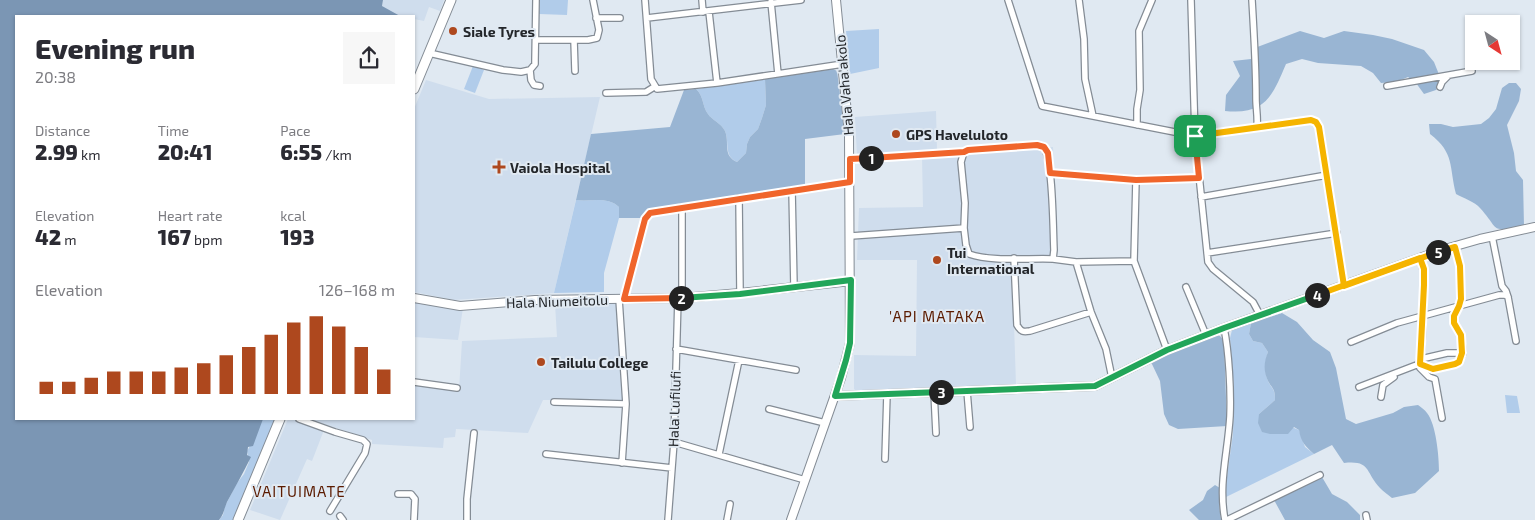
<!DOCTYPE html>
<meta charset="utf-8">
<style>
body{margin:0;font-family:"Exo 2",sans-serif;background:#f7f7f7;color:#2b2b33;height:100vh;display:flex;flex-direction:column;font-size:19px;white-space:nowrap}
*{box-sizing:border-box;margin:0}
p{font-size:16px;color:#7c7c81}
.icon{flex:none;width:28px;height:28px;fill:none;stroke:currentColor;stroke-width:2;stroke-linecap:round;stroke-linejoin:round}
.map{position:relative;flex:1;overflow:hidden}
.side{position:absolute;left:15px;top:15px;width:400px;height:405px;display:flex;flex-direction:column;background:#fff;border-radius:0px;box-shadow:0 1px 4px #0004}
.side>*{flex:none}
.needle{width:32px;rotate:144deg}
.tools{position:absolute;left:1465px;top:15px;display:grid;gap:10px}
.tools a{display:grid;place-items:center;width:55px;height:55px;border-radius:0px;background:#fff;box-shadow:0 1px 4px #0004;font-size:25px}
.pin{position:absolute;display:grid;place-items:center;width:42px;height:42px;color:#fff;margin:-21px;border-radius:10px;box-shadow:0 2px 8px #0006}
.km{position:absolute;width:25px;height:25px;margin:-12px;border-radius:50%;background:#222;color:#fff;font-size:14px;line-height:25px;text-align:center}
.round{display:grid;place-items:center;flex:none;width:52px;height:52px;border-radius:0px;background:#f7f7f7}
.summary{display:flex;align-items:center;justify-content:space-between;height:85px;padding:0 20px}
h1{font-size:28px;font-weight:800;line-height:38px}
.stats{display:grid;grid-template-columns:repeat(3,1fr);gap:8px;height:85px;padding:5px 20px}
.stats div{display:grid;align-content:center}
.stats b{font-size:21px;font-weight:800}
.stats small{font-size:14px;font-weight:400}
.stats p{font-size:14px}
.chart{height:140px;padding:10px 20px}
.chart p{display:flex;justify-content:space-between}
.chart svg{width:100%;height:90px;margin-top:5px;stroke:#ae481e;stroke-width:6}
.map>svg:first-child{display:block}
</style>
<div class="map">
<svg width="1535" height="520" viewBox="0 0 1535 520">
<rect width="100%" height="100%" fill="#e0e9f2"/>
<path fill="#cfdded" d="M383,0H444L440,11L429,7L424,21L414,19V16H399L385,9L382,6Z
M426,80L489,99L600,97L554,293L454,300L414,292V109Z
M936,111L937,150L857,156L855,117Z
M1053,147L1057,262L1012,263L1016,385L857,392L854,389V355L916,356L917,260H857L859,208L923,207L922,156Z
M414,302L445,308H463L458,340L414,337Z
M555,304H618L624,400H543L528,433L456,429L455,437L444,438L443,448L372,444V440L310,419H414V383L459,390L462,341L557,337Z
M288,419H295L324,430L312,461L307,459L280,520L250,510Z"/>
<path fill="#b1ccea" d="M540,0H568L567,15L539,14Z
M879,29V68L850,74L846,31Z
M473,66L484,70L475,93L464,89Z
M765,79L766,105L762,118L758,129L750,137L747,144L746,153L737,162C723,155 730,143 725,131C721,123 712,120 708,114C702,106 704,96 696,89Z
M576,200C591,202 607,196 619,207V218L604,273V292L554,293Z
M1251,323L1249,334L1253,341L1262,343L1268,352C1265,361 1264,372 1268,381C1272,390 1275,388 1275,400L1259,414L1299,430L1305,447L1314,454L1224,498L1233,434L1234,390L1230,338L1232,330Z
M1505,395L1517,396L1520,413H1507Z
M252,419H275L234,520H219L223,515L225,506L237,483L244,474L249,462L247,451L250,446Z"/>
<path fill="#99b5d3" d="M1300,31L1324,38L1344,31L1373,35L1392,39L1424,50L1434,62L1440,77L1436,90L1424,94L1416,83L1408,77L1396,82L1381,83L1373,73L1361,66L1318,63L1302,59L1286,64C1272,97 1265,115 1225,111L1226,95L1240,76L1233,61L1251,59L1252,49Z
M833,69L837,71L845,134L805,139V186L747,194L653,210L644,218H619V207C607,196 591,202 576,200L591,134L670,127L684,90L696,89C704,96 702,106 708,114C712,120 721,123 725,131C730,143 722,155 737,162L746,153L747,144L750,137L758,129L762,118L766,105L765,79Z
M1509,83H1516L1521,89L1519,101L1507,125L1514,153L1516,171L1523,180L1524,226C1488,232 1501,231 1480,208C1475,202 1463,198 1456,194C1449,167 1455,153 1430,134L1429,124H1441L1453,127L1481,124L1489,118L1496,109L1502,88Z
M1282,313L1297,322L1313,340L1330,352L1336,368L1346,419L1356,424L1393,413L1404,407L1418,405C1421,407 1425,410 1427,413C1436,424 1439,456 1439,471L1415,493L1392,498C1388,495 1383,491 1380,488C1365,472 1371,460 1344,463L1332,445L1314,454C1305,446 1301,442 1299,430L1294,427L1288,434H1270L1262,432L1258,423L1259,414L1275,400C1275,388 1273,390 1268,381C1263,370 1264,362 1268,352L1262,343L1253,341L1249,334L1251,323Z
M1213,336H1220L1224,341L1227,426L1178,429L1169,425L1164,414L1160,381L1151,362Z
M1322,477L1332,494L1347,502L1360,515V520H1285L1274,500Z
M1215,485L1220,488L1219,503L1221,520H1199L1189,510L1203,500L1207,491Z"/>
<path fill="#7b96b4" d="M0,0H383L382,6L400,16H16V419H263L253,446L248,447L247,455L251,457C243,473 235,487 227,502C224,509 224,514 219,520H0Z"/>
<g fill="none" stroke-linecap="round" stroke-linejoin="round">
<defs>
<path id="street" d="M645,0L651,79L657,89L717,83L843,64
M702,0L703,12
M1008,0L1042,106L1195,136L1311,120L1316,122L1319,127L1344,286
M1079,0L1084,39L1085,79L1093,116
M1191,0L1195,136L1208,262L1213,269L1253,302L1260,315
M1252,0C1254,33 1256,66 1256,99C1256,108 1258,117 1257,126
M771,2L778,74
M709,12L717,83
M596,18H620
M647,18L801,0
M536,40H588L597,38L599,30L593,0
M574,40L575,71
M429,53L503,70L521,72L530,70L535,64V60L536,0
M530,70L531,80L534,85L540,86
M1387,86L1472,71
M1440,87L1442,82L1448,76
M606,93L646,92L654,87
M1137,125V109L1140,90L1139,31L1152,0
M850,159L964,152
M1050,173L1136,180L1199,178
M792,190L794,287
M1201,197L1327,175
M739,198L740,293
M851,236L964,228L965,203L961,162L964,152L968,150L1037,145L1044,147C1053,161 1053,229 1054,250L1053,259C1028,258 992,262 969,254L966,245L964,228
M1492,236L1502,286L1506,291L1508,297L1516,341
M1207,253L1337,233
M1014,258L1017,325C1021,332 1023,332 1030,331L1091,312
M1053,259L1076,262
M1134,261L1136,180
M1186,287L1206,335
M682,298V207
M619,299L626,404L622,463
M624,299L645,219L650,213L850,182
M1224,328C1229,352 1231,391 1230,416C1228,452 1218,484 1225,520
M1351,342L1397,323L1499,295H1505L1508,297
M676,349L796,370
M1421,359L1447,353H1463
M1112,378L1106,349L1091,312L1076,262L1134,261L1167,350
M414,382L457,388
M1359,387L1419,364C1423,349 1422,332 1423,317C1423,297 1427,277 1420,258
M967,391L970,427
M934,392L936,433
M1381,397L1383,385L1394,377
M554,402L626,404
M769,409L825,423
M1442,418L1435,379L1429,377L1420,368L1419,364L1433,369L1455,364L1459,362L1463,353L1461,335L1454,323V316L1459,306L1461,299L1460,266L1455,247
M299,419L335,432L363,440L367,444L365,453L330,511
M674,442L805,480
M546,454L672,468
M719,454L739,360
M885,459L887,394
M398,494H411L415,499L414,520
M1366,515L1367,520
M340,516L343,520
M467,520V499L474,433
M668,520L674,442L678,298
M727,520L730,504
M1227,520L1320,475"/>
<path id="secondary" d="M414,298L460,306L535,300L682,298L740,293L851,281
M835,396L1095,386L1167,350L1224,328L1445,249L1480,239L1535,227
M791,520L841,378L850,343L849,134L836,0"/>
<path id="primary" d="M414,89L451,0
M238,520L280,419"/>
</defs>
<use href="#street" stroke="#848c95" stroke-width="8"/>
<use href="#secondary" stroke="#848c95" stroke-width="10"/>
<use href="#primary" stroke="#848c95" stroke-width="11"/>
<use href="#street" stroke="#fff" stroke-width="5.5"/>
<use href="#secondary" stroke="#fff" stroke-width="8"/>
<use href="#primary" stroke="#fff" stroke-width="9"/>
</g>
<g fill="none" stroke-linecap="round" stroke-linejoin="round">
<defs>
<path id="split-1" d="M871,158L964,152L968,150L1037,145L1044,147L1048,153L1050,173L1136,180L1199,178L1195,136"/>
<path id="split-2" d="M681,298L624,299L645,219L650,213L850,182V159L871,158"/>
<path id="split-3" d="M681,298L740,294L851,280L850,343L846,360L835,396L941,392"/>
<path id="split-4" d="M941,392L1095,386L1167,350L1224,328L1317,295"/>
<path id="split-5" d="M1317,295L1420,258L1424,269V285L1420,364L1433,369L1455,364L1459,362L1462,353L1461,335L1454,323V316L1459,306L1461,299L1460,266L1455,247L1438,252"/>
<path id="split-6" d="M1195,136L1311,120L1316,122L1319,127L1344,286L1438,252"/>
</defs>
<use href="#split-1" stroke="#fff" stroke-width="10"/>
<use href="#split-2" stroke="#fff" stroke-width="10"/>
<use href="#split-3" stroke="#fff" stroke-width="10"/>
<use href="#split-4" stroke="#fff" stroke-width="10"/>
<use href="#split-5" stroke="#fff" stroke-width="10"/>
<use href="#split-6" stroke="#fff" stroke-width="10"/>
<use href="#split-1" stroke="#f0652b" stroke-width="6"/>
<use href="#split-2" stroke="#f0652b" stroke-width="6"/>
<use href="#split-3" stroke="#22a559" stroke-width="6"/>
<use href="#split-4" stroke="#22a559" stroke-width="6"/>
<use href="#split-5" stroke="#f5b400" stroke-width="6"/>
<use href="#split-6" stroke="#f5b400" stroke-width="6"/>
</g>
<g fill="#ae481e" stroke="#e0e9f2" stroke-width="2">
<circle cx="453" cy="31" r="5"/>
<circle cx="896" cy="134" r="5"/>
<path d="M496.5 159.5h5v5h5v5h-5v5h-5v-5h-5v-5h5z"/>
<circle cx="937" cy="260" r="5"/>
<circle cx="541" cy="362" r="5"/>
</g>
<g text-anchor="middle" dominant-baseline="central" stroke-width="4" stroke-linejoin="round" paint-order="stroke">
<g font-size="14" font-weight="bold" fill="#23262a" stroke="#e0e9f2" text-anchor="start">
<text x="463" y="31">Siale Tyres</text>
<text x="906" y="134">GPS Haveluloto</text>
<text x="510" y="167">Vaiola Hospital</text>
<text x="947" y="252">Tui<tspan x="947" dy="16">International</tspan></text>
<text x="551" y="362">Tailulu College</text>
</g>
<g font-size="14" fill="#23262a" stroke="#e0e9f2">
<text transform="translate(844 85) rotate(-95)">Hala Vaha'akolo</text>
<text transform="translate(557 301) rotate(-2)">Hala Niumeitolu</text>
<text transform="translate(674 409) rotate(-88)">Hala Lufilufi</text>
</g>
<g font-size="15" letter-spacing="1" fill="#5b1b00" stroke="#e0e9f2">
<text x="937" y="316">'API MATAKA</text>
<text x="299" y="491">VAITUIMATE</text>
</g>
</g>
</svg>
<div class="tools">
<a><svg class="needle" viewBox="-14 -14 28 28"><path d="M0-13l5 13h-10z" fill="#e53935"/><path d="M0 13l5-13h-10z" fill="#7c7c81"/></svg></a>
</div>
<div class="pin" style="left:1195px;top:136px;background:#1e9e55"><svg class="icon" aria-label="arrive" viewBox="0 0 24 24"><path d="M6 21V4h12l-3 4 3 4H6"/></svg></div>
<b class="km" style="left:871px;top:158px">1</b>
<b class="km" style="left:681px;top:298px">2</b>
<b class="km" style="left:941px;top:392px">3</b>
<b class="km" style="left:1317px;top:295px">4</b>
<b class="km" style="left:1438px;top:252px">5</b>
<section class="side">
<div class="summary"><div><h1>Evening run</h1><p>20:38</p></div><a class="round"><svg class="icon" aria-label="share" viewBox="0 0 24 24"><path d="M12 15V3M7 8l5-5 5 5M5 13v7h14v-7"/></svg></a></div>
<div class="stats">
<div><p>Distance</p><b>2.99<small> km</small></b></div>
<div><p>Time</p><b>20:41</b></div>
<div><p>Pace</p><b>6:55<small> /km</small></b></div>
</div>
<div class="stats">
<div><p>Elevation</p><b>42<small> m</small></b></div>
<div><p>Heart rate</p><b>167<small> bpm</small></b></div>
<div><p>kcal</p><b>193</b></div>
</div>
<div class="chart"><p><span>Elevation</span>126–168 m</p>
<svg viewBox="0 0 160 44" preserveAspectRatio="none"><path d="M5 44V38M15 44V38M25 44V36M35 44V33M45 44V33M55 44V33M65 44V31M75 44V29M85 44V25M95 44V21M105 44V15M115 44V9M125 44V6M135 44V11M145 44V21M155 44V32"/></svg>
</div>
</section>
</div>
